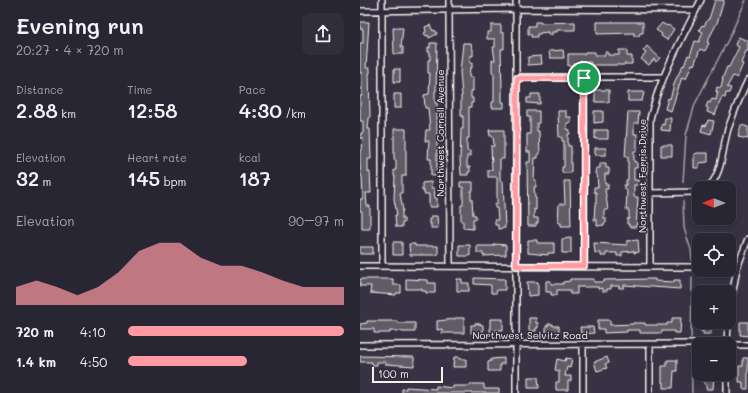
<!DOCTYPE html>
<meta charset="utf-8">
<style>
body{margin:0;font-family:Mali,sans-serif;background:#312e3b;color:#f1f3f6;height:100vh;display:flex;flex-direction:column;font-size:15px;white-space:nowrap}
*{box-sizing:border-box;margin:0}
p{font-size:13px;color:#a5a5ac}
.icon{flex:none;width:22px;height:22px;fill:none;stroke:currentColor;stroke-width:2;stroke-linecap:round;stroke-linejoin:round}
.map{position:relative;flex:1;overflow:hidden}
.drawer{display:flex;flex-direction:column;background:#292633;width:360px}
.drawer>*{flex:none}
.needle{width:26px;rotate:270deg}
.buttons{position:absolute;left:332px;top:181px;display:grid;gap:8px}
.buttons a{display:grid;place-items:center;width:44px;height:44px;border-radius:8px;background:#292633;box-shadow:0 2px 6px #0003,0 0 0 1px #45434e;font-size:20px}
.scale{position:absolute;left:12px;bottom:10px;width:71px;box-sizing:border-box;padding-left:4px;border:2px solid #f4f1e8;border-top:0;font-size:11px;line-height:14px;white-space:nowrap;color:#f4f1e8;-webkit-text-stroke:3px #2f2a3d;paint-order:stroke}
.pin{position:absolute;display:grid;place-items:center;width:34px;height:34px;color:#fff;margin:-17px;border:2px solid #fff;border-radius:50%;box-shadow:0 1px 4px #0007}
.round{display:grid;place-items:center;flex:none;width:42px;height:42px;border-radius:8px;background:#312e3b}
.headline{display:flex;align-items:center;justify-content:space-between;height:68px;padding:0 16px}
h1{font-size:22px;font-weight:600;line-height:30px}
.stats{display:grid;grid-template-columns:repeat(3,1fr);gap:6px;height:68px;padding:4px 16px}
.stats div{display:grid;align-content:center}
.stats b{font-size:20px;font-weight:600}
.stats small{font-size:11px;font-weight:400}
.stats p{font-size:11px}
.chart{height:112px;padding:8px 16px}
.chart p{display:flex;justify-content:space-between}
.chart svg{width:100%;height:72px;margin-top:4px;fill:#ff9aa2;opacity:.7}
ul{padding:0 16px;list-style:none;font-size:13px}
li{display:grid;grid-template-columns:64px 48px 1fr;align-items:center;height:30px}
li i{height:10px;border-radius:5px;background:#ff9aa2}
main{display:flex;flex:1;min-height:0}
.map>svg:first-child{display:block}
</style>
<main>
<section class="drawer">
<div class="headline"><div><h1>Evening run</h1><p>20:27 · 4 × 720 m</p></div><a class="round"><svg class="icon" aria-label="share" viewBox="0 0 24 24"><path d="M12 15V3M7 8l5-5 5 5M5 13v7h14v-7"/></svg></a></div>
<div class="stats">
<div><p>Distance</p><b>2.88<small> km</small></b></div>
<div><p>Time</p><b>12:58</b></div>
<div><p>Pace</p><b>4:30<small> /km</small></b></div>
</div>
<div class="stats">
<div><p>Elevation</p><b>32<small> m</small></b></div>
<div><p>Heart rate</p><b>145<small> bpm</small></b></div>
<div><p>kcal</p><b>187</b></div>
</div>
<div class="chart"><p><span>Elevation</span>90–97 m</p>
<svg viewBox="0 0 160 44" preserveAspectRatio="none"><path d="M0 44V33L10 29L20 33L30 38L40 33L50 24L60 11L70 6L80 6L90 15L100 20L110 20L120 24L130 29L140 33L150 33L160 33V44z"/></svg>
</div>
<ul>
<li><b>720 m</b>4:10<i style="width:100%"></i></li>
<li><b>1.4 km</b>4:50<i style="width:55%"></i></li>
</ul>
</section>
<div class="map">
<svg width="388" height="393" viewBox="0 0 388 393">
<rect width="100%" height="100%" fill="#373244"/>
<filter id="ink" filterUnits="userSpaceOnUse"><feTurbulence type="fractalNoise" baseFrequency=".025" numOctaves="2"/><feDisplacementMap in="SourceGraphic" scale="8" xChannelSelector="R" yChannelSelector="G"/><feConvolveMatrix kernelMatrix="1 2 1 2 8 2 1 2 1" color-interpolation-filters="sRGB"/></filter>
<g filter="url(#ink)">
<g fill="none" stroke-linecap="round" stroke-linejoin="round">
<path stroke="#a6a2a4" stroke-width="1.5" d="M323,182L326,135L335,104L369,38L386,0
M323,201L324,228L331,250L332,260
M331,338L332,277
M331,352L332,393"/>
</g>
<path fill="#5f5c67" stroke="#f4f1e8" d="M355,0H364L357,23L347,42L349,43L345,51L340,49L334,65L332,64L326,79L322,77L311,111L305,109L308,98L310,99L315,81L323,65L324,66L328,55L330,56L335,41L339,42L343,32L339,30L342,25L344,26L348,19H349Z
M0,22H9L6,68H10V73H9L10,118H9L8,129H10L11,159H8V172H10L11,193H6L7,206H10V229H2V211H0V199H3L2,176H1L0,164V150H2L3,138H0L1,133H3V121H0V96H2V73H0V43H3V29H0Z
M175,22H180V23L215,22V30H197V32H192V35H188V32L180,33V34H177V37H171V34H168V26H175Z
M237,22H283V33H280L279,36H274V33L237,34Z
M302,23L307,26L308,25L314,29L307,40L301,36L302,34L296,30Z
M70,25L73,31L75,30L77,34L69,38L68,35L66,36L64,33L66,32L65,27Z
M131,25H141V33H144V49H141L142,90V102H144V108H132V102H134V73H132V60H135L133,47H135V39H127V32H131Z
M33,28H43L41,47H43V54H34Z
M378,37L388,41V51H386L381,63L383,64L377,78L373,76L367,87L371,88L369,93H366L365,98L362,97L355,115L347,112L348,108L346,107L348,102L350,103L352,99L356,100L358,92H356L357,87L361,88L363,79H362L367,67H369L379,47L375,45Z
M70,43H77L76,91H75V103H77V176H71V159H68L69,141H65L66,130H70L68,108H65L64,95L69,94L70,73H68V60H70V52H68V47L70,48Z
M103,43H111L112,49H113V56H110V63H112V68H110L109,77H113V91H111V98H113V103H111V107H109V138H107V151H110V156H107V167H110V172H108V175H101L100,160L101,129H103V116H101V96H102L100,72Z
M287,46L300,58L296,62L294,59L289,65L281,59L286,53L283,51Z
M203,50L204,58H190L189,51Z
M259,50H267V56H272V64H264V65H231V62L220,61V64H213V66H208V54H225V52H235V55H245V52H248V55H259Z
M181,56L182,64L168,65V57Z
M34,69H40V82H34Z
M235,90H249V102H235Z
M268,92H284L282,101H268Z
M34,94H41V108H34Z
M171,94H180V104L167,103V98H171Z
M167,111H179V123H177V131H179L180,154H178V158H175L174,180H176V187H174L175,198H176V210L174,209V218H178V223H176V226H168L167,162H170V152H167V134H170V117H167Z
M198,111H206V117H211V123H207V129L210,130V134H208V146H211V173H202V167H204V141H202V137H199Z
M234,111H243V122L234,123Z
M268,112H279L278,123H274V134H277V151H274V162H277V168H274V180H278V185H274V197H278L276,227H269V224H267V219H269V210H266L267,192L266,189H264V185H266V180H268V157H265Z
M305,118H311L310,131L301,130L302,124L304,125Z
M348,120L354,121L351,134L341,131L343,125L346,126Z
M381,125L388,127V139L378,137Z
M34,129H46V176H42V193H40L43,211H42V219H44V223H42V227H36L35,215H37L34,199L35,176H34V170H36V160H34Z
M129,130H144V159H140V181H143L145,228L138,229V225H135V220H138L137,208H135V204H137V177H128V170H132L131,146H134L133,136H130Z
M235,130H248V139H235Z
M301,145H312V156H301Z
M235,148H246V155H235Z
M338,153H348V162L339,163V168H334V154Z
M240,163H246V168H249V174H245V184H248V189H245L248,210H244V218H246V223H244V225L237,226V220H234L235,204H236V192H234V187H238L237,174H235L236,168H240Z
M204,181H210L211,226H201V223H198L199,204H205Z
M71,182V188H74L75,198H77V207H69V194H64V191H62V183Z
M100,182H113V190L111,191V199H112L113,215H116V219H113V229L103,228V221H101V205H103V187H100Z
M71,216H77L78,228H71V223L69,224V219H71Z
M211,238V253H202V239Z
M168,240H177V243H194V253H188V255L168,253Z
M278,240L279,252L274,253V251L262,252V256H257V253H246V256H241V253H235L234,243L267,245V241Z
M33,242H42V255H33Z
M49,244H55V246H78V255H50Z
M134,244L146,245V255L123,256V253H117V246H134Z
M99,245H110V256H99Z
M0,247H13V254H0Z
M114,278L145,279V290H137L136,293H131V285L114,284Z
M0,279H33V285H41V293H36V295L10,293L11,286H0Z
M46,279L68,280V283H75V293H66V291H62V289H46Z
M97,279H102V283H109V291H97Z
M210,279H234V282H244V280L290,279H295V281L314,282V280H320V289L264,285V288H259V286H251V289H247V291H242V288L238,289V287H217V294H210V290H197V295H191V292H186V281H191V284H203V282L210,281Z
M167,282H178V295L168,296Z
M95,318H104V333H82V329L77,330V321L95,319Z
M169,318H176V323H178V328H176V331H169Z
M312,318H321L320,333H314V331H302V333H280V330H267V332L244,333V329H238V320H250V325L273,324V323H285V325H307V323H312Z
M130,319H143V330H136V333H130Z
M7,321H37V323H55V332H42V331H30V333H14V329H0V324L7,323Z
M343,322H356V326H351V334H343V331H340V324H343Z
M380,322H388V336L380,335Z
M115,323L123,325V333H111V325H115Z
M188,324H193V326H199V333H186V326H188Z
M220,327H233L234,333L221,334Z
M0,356L54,357V366L25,364V362H17V365H12V362H0Z
M94,357H99V359H106V367H93Z
M247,357L249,363L245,364L247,368L237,371L234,362Z
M144,358V364H140V371H128V362L131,361V359Z
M206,358L212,359L210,368L207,367L205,376H211V381H208V390H196V382H199V371L195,370L197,359L205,361Z
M383,358H388V389H383V382H379V366H383Z
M307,360H317V371H314L313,388H304V383H302V366H307Z
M346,376H354L353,389H346V384H344V380H346Z
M168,377H178L179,388H168Z
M110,384H124V389H139V393H42V389H46V387L76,389V386L93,388V386H110Z"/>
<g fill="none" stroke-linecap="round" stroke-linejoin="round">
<defs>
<path id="minor" d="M22,0V266
M89,0L90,266
M0,11L156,9L336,10
M157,77H302
M224,78V267
M347,188C363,175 362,148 368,129C374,112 380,96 388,80
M290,193L335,192L339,190
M0,266L339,267
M290,267V119C300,76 322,39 341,0
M369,268H377
M369,313L377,268L388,239
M367,344L368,322
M0,345L339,344
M369,345H388
M367,374V393
M156,393V0
M223,393V345
M290,393V344"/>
</defs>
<use href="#minor" stroke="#f4f1e8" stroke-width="8"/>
<use href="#minor" stroke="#2f2a3d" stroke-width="5"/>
</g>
</g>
<g fill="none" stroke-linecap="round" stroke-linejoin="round" filter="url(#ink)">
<defs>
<path id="route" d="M157,78H224V266H156Z"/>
</defs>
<use href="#route" stroke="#fff" stroke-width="8"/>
<use href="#route" stroke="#ff9aa2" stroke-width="5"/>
</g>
<g text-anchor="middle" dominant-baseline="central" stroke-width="3" stroke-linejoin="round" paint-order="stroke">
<g font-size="10" fill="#f4f1e8" stroke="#2f2a3d">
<text transform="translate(80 133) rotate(-90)">Northwest Cornell Avenue</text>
<text transform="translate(282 176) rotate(-90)">Northwest Ferris Drive</text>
<text x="170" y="335">Northwest Selvitz Road</text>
</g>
</g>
</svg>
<div class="buttons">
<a><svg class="needle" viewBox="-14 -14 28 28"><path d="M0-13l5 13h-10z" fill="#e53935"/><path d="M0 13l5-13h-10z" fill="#a5a5ac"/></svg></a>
<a><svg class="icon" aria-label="locate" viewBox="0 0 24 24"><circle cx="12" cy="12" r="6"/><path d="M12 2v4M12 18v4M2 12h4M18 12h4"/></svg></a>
<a>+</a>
<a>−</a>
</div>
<div class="scale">100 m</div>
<div class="pin" style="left:224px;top:78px;background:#1e9e55"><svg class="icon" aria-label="arrive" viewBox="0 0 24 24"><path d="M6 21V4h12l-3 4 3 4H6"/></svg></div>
</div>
</main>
